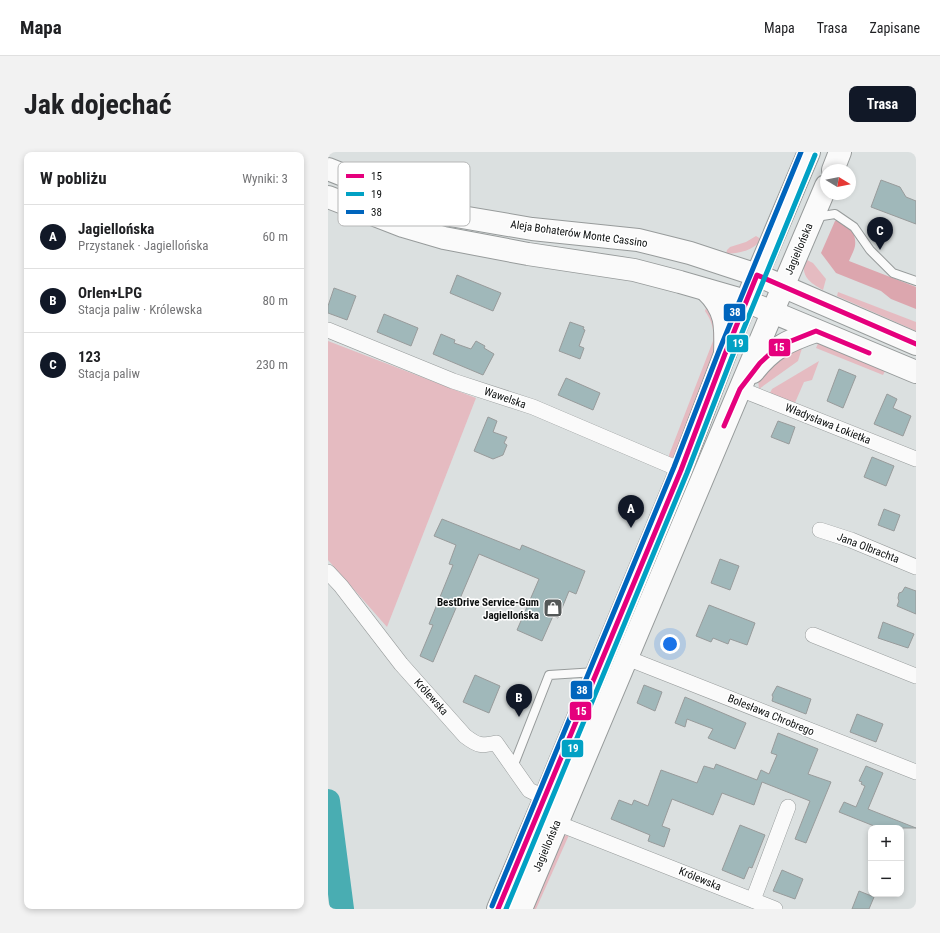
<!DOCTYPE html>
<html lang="pl">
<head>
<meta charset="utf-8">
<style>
	:root { --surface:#fff; --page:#f2f2f2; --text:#202124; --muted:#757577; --line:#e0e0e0; --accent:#111827 }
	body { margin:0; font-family:"Roboto Condensed",sans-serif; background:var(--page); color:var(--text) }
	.controls { position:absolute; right:12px; bottom:12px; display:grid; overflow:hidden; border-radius:8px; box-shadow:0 2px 6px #0003 }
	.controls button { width:36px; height:36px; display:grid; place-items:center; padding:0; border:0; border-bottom:1px solid var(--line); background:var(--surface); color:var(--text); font:20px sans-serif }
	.compass { position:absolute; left:492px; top:12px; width:36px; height:36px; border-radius:50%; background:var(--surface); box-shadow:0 2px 6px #0003; rotate:100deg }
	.you { position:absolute; left:342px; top:492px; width:14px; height:14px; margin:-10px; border:3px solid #fff; border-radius:50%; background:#1a73e8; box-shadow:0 0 0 6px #1a73e833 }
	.badge { display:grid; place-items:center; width:26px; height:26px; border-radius:50%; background:var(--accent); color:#fff; font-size:13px; font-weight:700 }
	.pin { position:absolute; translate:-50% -33px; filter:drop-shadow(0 1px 2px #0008) }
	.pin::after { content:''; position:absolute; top:21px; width:14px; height:12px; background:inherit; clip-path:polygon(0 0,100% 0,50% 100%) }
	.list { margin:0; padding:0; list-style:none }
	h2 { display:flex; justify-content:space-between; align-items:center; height:52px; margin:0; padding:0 16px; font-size:17px }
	h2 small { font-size:13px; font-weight:400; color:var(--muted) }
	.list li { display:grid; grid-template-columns:26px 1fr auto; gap:12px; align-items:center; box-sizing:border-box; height:64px; padding:0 16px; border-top:1px solid var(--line) }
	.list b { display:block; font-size:15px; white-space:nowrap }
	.list p { margin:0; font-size:13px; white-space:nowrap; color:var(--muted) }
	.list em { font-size:13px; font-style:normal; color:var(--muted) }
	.map { position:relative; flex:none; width:588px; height:757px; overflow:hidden; border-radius:8px }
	header { display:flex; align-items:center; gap:24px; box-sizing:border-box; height:56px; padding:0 20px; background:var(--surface); border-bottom:1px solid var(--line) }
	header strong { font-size:19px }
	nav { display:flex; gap:22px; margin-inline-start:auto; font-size:14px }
	.intro { display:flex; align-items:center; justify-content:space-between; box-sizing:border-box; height:96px; padding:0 24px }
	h1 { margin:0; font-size:28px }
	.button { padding:10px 18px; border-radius:8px; background:var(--accent); color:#fff; font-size:14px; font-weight:700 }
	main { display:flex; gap:24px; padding:0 24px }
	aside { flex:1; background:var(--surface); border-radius:8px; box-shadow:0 2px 6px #0003 }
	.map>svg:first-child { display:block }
	.green { fill:#e5bbc1 }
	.forest { fill:#dca6ae }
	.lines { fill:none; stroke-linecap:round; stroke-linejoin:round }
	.river { stroke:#49adb2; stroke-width:24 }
	.building { fill:#a0b8ba; stroke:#989b9b }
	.lane-casing { stroke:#979b9b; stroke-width:10 }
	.street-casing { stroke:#979b9b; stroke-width:16 }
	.secondary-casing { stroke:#979b9b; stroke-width:24 }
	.primary-casing { stroke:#979b9b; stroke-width:24 }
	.lane { stroke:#fafafa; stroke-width:8 }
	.street { stroke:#fafafa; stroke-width:15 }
	.secondary { stroke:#fafafa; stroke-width:22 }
	.primary { stroke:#fafafa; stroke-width:22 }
	.bus-1-casing { stroke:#fff; stroke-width:8 }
	.bus-2-casing { stroke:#fff; stroke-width:8 }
	.bus-3-casing { stroke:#fff; stroke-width:8 }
	.bus-1 { stroke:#e5007d; stroke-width:5 }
	.bus-2 { stroke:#01a1c4; stroke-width:5 }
	.bus-3 { stroke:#0065bd; stroke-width:5 }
	.labels { text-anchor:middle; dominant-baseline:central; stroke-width:3; stroke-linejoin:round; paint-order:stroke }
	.street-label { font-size:11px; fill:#0c0f0f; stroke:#fff }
	.poi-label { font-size:11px; font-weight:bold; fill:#0c0f0f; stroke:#fff; text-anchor:end }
	.key { fill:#fff; stroke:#b6b7b7; stroke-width:1 }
	.key-label { font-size:11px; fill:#0c0f0f }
	.line-badge { stroke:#fff; stroke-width:1.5 }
	.badge-label { font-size:11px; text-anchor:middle; font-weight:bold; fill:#fff }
</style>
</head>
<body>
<header>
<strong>Mapa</strong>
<nav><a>Mapa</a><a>Trasa</a><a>Zapisane</a></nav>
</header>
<div class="intro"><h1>Jak dojechać</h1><a class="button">Trasa</a></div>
<main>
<aside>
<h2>W pobliżu<small>Wyniki: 3</small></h2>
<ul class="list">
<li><span class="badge">A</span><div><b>Jagiellońska</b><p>Przystanek · Jagiellońska</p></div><em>60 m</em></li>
<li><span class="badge">B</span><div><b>Orlen+LPG</b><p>Stacja paliw · Królewska</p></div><em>80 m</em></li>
<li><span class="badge">C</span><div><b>123</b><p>Stacja paliw</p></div><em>230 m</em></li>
</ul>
</aside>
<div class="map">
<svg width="588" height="757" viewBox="0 0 588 757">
	<rect width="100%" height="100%" fill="#dbe0e0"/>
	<g class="green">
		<path d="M 428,84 L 433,87 C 426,99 411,101 398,102 L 399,98 L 402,95 L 418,90 Z"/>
		<path d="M 477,107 L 485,111 L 498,127 L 495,138 C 482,131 472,124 477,107 Z"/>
		<polygon points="510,140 588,170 588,179 509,144"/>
		<path d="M 379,153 L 393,186 L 347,306 L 341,305 L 341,303 L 385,189 C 386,177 384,169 377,159 Z"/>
		<polygon points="0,189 148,246 59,475 0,408"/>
		<polygon points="491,189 557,219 555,223 488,196"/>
		<polygon points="476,190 470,209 431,237 430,228 436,216"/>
		<polygon points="491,209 484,228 476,230 466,253 441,243 444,237"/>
		<polygon points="241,683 208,757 201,757 232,684"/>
	</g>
	<path class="forest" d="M 507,69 C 520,69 529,81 527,94 C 526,99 523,104 521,109 L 588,135 L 588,157 L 563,147 L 553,139 L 508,121 L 493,101 Z"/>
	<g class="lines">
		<polyline class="river" points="0,649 14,757"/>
	</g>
	<g class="building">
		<polygon points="553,28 572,35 578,45 588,49 588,72 543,55"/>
		<polygon points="129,123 173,141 165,159 122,141"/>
		<polygon points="6,136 28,144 19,168 0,161 0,154"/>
		<polygon points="56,162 90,176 83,194 49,180"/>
		<polygon points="242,170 256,175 255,177 257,178 251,194 256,196 252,207 231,199"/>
		<polygon points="113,182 127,188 126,191 143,197 148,189 157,194 156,196 166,202 155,223 105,202"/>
		<polygon points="511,217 528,224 515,256 499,249"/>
		<polygon points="238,226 272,241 265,258 230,243"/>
		<polygon points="559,242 569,247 565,256 583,264 575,284 546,272"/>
		<polygon points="160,265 169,269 165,280 179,285 176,291 179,293 175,303 165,307 146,299"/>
		<polygon points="450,269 467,275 461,292 443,285"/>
		<polygon points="544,305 566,314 558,334 536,325"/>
		<polygon points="556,357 572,363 566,379 550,373"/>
		<polygon points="114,367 192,398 194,393 257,419 248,442 241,439 230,466 225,464 214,489 189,478 211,427 151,402 105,510 92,504 105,473 101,472 125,413 121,412 128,393 106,384"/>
		<polygon points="392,407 411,414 402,438 383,431"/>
		<polygon points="577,435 588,439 588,462 569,454 571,449 570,446 571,441 574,440"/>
		<polygon points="381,453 427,471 419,493 402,487 400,492 385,486 383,490 368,484"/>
		<polygon points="555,470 586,482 580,496 550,486"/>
		<polygon points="147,523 172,534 161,561 135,550"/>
		<polygon points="316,533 334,540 327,559 309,551"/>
		<polygon points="449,534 483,547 478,562 444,549 445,545 444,543"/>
		<polygon points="357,545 418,571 407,597 380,586 385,577 359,567 357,575 347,571"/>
		<polygon points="529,562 555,572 548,590 522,580"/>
		<polygon points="450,581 490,597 480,622 503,630 478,691 467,687 482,649 434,630 426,653 394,641 385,663 344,647 334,674 342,677 336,695 320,689 322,683 283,667 291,648 304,653 306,648 320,654 333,618 369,631 376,614 386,617 388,612 429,628 433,618 441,622 449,603 443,601"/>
		<polygon points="538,614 555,621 540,657 588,676 551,676 511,660 516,650 528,655 537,634 533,632 534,630 531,629"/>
		<polygon points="412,673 437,683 424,716 421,715 416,727 394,718"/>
		<polygon points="454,718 475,727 467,747 445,739"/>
		<polygon points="531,739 546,745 541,757 524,757"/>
	</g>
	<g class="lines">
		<defs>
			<g id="lane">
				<polyline points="488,65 507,62 526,75 542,98 565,121 588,129"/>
				<polyline points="185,615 221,523 268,520"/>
			</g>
			<g id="street">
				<polyline points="0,178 125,229 205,255 353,318"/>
				<polyline points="412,237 588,307"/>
				<polyline points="492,378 523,388 588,415"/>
				<path d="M 0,420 L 13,434 L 73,512 L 137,584 C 150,594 153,594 168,591 L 201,638 L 217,646"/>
				<polyline points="485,483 588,524"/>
				<polyline points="299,506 588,620"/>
				<polyline points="229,671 447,757"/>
				<polyline points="425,748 460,655"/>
			</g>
			<g id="secondary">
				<polyline points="0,17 83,50 122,63 204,77 310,88 362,101 429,123 481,0"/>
				<polyline points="505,18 512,0"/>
				<polyline points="0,45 75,74 116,86 200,102 306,118 352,130 418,149"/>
				<polyline points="455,135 498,34"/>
				<path d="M 378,138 C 399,158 398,175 397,202"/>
			</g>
			<g id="primary">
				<polyline points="430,154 588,220"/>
				<path d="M 425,220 C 444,196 459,189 488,179"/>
				<polyline points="170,757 217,646 353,318 397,202 429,123 588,192"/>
				<polyline points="193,757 455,135"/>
			</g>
		</defs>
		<use href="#lane" class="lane-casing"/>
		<use href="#street" class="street-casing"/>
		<use href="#secondary" class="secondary-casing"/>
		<use href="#primary" class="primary-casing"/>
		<use href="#lane" class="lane"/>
		<use href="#street" class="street"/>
		<use href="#secondary" class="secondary"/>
		<use href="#primary" class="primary"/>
		<defs>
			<g id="bus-1">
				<polyline points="396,274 412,237 432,211 445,199 458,191 488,179 541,201"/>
				<polyline points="170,757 353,318 397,202 429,123 588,192"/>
			</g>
			<polyline id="bus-2" points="178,757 359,321 404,205 487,3"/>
			<polyline id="bus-3" points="164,754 346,315 391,199 473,0"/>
		</defs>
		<use href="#bus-1" class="bus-1-casing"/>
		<use href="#bus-2" class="bus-2-casing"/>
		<use href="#bus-3" class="bus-3-casing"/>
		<use href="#bus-1" class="bus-1"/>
		<use href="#bus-2" class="bus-2"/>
		<use href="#bus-3" class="bus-3"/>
	</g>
	<defs>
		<symbol id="shop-square" viewBox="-11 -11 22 22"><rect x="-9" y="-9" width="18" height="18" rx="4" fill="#545858" stroke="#fff"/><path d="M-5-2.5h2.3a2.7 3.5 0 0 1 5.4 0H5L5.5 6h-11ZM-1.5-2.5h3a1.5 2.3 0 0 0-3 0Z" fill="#fff"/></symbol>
	</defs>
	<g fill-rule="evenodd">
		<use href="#shop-square" x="214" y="445" width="22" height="22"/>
	</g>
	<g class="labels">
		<g class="street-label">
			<text transform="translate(251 82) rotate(8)">Aleja Bohaterów Monte Cassino</text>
			<text transform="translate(471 97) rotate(-67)">Jagiellońska</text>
			<text transform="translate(177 246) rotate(19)">Wawelska</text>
			<text transform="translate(500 272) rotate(22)">Władysława Łokietka</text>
			<text transform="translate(540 396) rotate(21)">Jana Olbrachta</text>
			<text transform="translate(103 545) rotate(48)">Królewska</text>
			<text transform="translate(443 563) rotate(22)">Bolesława Chrobrego</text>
			<text transform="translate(219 694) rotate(-67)">Jagiellońska</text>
			<text transform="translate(372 727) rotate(22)">Królewska</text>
		</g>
		<g class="poi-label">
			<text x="211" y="450">BestDrive Service-Gum<tspan x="211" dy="13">Jagiellońska</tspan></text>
		</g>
	</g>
	<rect x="10" y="10" width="132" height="64" rx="6" class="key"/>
	<rect x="18" y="22" width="18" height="4" fill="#e5007d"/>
	<rect x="18" y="40" width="18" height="4" fill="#01a1c4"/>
	<rect x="18" y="58" width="18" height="4" fill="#0065bd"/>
	<g class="key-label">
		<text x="43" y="28">15</text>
		<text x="43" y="46">19</text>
		<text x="43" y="64">38</text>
	</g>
	<g class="line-badge">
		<rect x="395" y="151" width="23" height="19" rx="4" fill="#0065bd"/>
		<rect x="398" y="182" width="23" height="19" rx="4" fill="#01a1c4"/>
		<rect x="440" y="186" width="23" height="19" rx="4" fill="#e5007d"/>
		<rect x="242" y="528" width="23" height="20" rx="4" fill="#0065bd"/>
		<rect x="241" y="549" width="23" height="20" rx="4" fill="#e5007d"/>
		<rect x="233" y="587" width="23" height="19" rx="4" fill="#01a1c4"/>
	</g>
	<g class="badge-label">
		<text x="407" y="164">38</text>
		<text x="410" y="195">19</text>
		<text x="451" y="199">15</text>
		<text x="254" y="542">38</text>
		<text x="253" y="563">15</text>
		<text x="245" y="600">19</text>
	</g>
</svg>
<div class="controls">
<button>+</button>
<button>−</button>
</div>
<svg class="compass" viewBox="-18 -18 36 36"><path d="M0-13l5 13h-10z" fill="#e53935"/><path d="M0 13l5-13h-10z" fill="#757577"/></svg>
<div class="you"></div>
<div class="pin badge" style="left:303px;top:376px">A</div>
<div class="pin badge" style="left:191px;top:565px">B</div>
<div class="pin badge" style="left:552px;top:98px">C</div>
</div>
</main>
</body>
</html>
